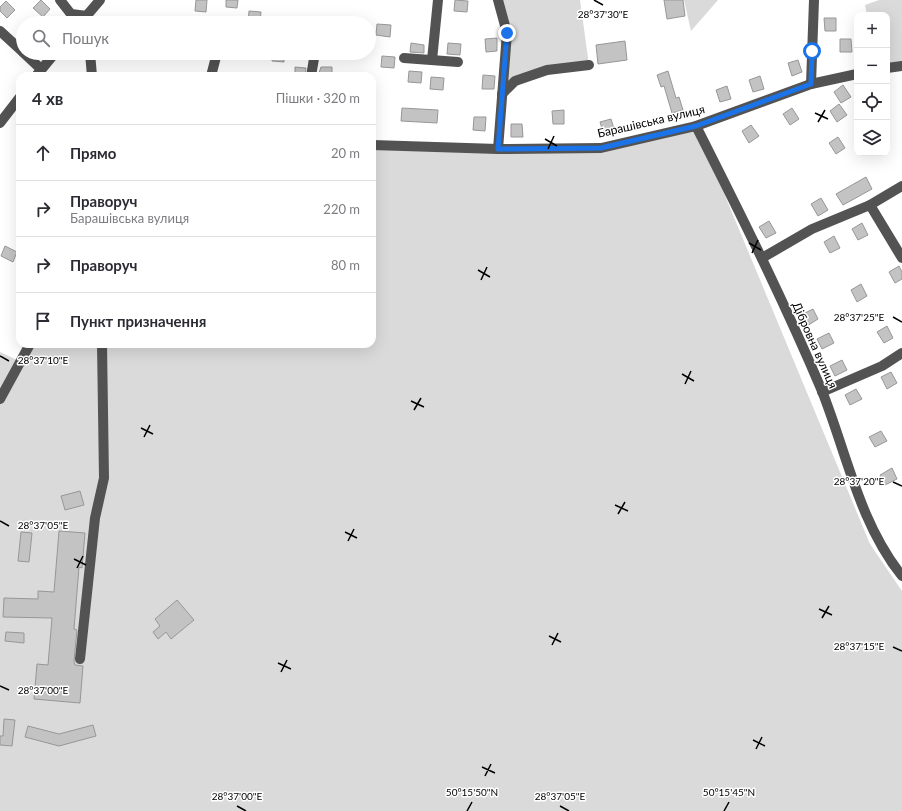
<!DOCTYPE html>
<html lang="uk">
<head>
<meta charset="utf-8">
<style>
	:root { --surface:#fff; --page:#f2f2f3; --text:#2b2b33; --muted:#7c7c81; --line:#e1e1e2 }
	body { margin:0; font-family:Lato,sans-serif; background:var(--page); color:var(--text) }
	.controls { position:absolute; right:12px; top:12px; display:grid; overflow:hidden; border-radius:8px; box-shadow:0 4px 16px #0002 }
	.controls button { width:36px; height:36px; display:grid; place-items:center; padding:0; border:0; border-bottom:1px solid var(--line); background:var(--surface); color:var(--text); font:20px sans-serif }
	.stop { position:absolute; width:12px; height:12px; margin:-9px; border:3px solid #1a73e8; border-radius:50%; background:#fff }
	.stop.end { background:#1a73e8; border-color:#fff; box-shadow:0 1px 4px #0008 }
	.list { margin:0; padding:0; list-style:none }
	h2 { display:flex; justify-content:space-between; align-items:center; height:52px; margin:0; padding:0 16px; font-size:17px }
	h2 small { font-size:13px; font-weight:400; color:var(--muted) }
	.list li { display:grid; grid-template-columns:26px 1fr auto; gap:12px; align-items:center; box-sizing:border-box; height:56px; padding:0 16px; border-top:1px solid var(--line) }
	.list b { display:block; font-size:15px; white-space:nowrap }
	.list p { margin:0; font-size:13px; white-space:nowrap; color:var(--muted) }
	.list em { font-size:13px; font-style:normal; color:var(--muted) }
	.icon { flex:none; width:22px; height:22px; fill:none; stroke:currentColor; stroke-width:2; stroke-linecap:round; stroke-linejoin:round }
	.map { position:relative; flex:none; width:902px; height:811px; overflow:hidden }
	.search { position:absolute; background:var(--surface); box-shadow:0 4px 16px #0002; left:16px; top:16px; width:360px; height:44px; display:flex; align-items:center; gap:10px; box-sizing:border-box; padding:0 14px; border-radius:22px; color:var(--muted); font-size:15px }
	.panel { position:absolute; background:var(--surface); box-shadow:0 4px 16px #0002; left:16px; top:72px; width:360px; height:276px; border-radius:12px }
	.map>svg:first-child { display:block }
	.green { fill:#dadada }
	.building { fill:#c3c3c3; stroke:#979797 }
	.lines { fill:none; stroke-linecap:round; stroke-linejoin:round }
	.minor { stroke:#535353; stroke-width:10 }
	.route { stroke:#1a73e8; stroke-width:5 }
	.ticks { fill:none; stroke:#000; stroke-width:1.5 }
	.labels { text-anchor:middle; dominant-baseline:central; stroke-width:3; stroke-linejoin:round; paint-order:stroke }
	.street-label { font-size:12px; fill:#000; stroke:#fff }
	.ticks-label { font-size:10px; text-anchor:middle; fill:#000; stroke:#fff; stroke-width:3; stroke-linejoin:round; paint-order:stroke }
</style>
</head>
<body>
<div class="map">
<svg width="902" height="811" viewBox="0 0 902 811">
	<rect width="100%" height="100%" fill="#fff"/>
	<g class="green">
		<polygon points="498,0 580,0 589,65 515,81 502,94 507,33"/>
		<polygon points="684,0 718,0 691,31"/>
		<polygon points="879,0 902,0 902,66 887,68 887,15 867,15 865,5"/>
		<polygon points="696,126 870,544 902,591 902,811 0,811 0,404 30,344 372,344 372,148 601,148"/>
		<polygon points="0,352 17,360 0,394"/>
	</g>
	<g class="building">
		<polygon points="41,0 50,9 43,17 33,8"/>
		<polygon points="196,0 207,0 206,12 195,11"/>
		<polygon points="226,0 238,0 237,8 226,7"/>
		<polygon points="455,0 468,1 467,12 454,11"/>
		<polygon points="664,0 683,0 685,16 667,19"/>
		<polygon points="6,1 15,10 7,18 0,11 0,7"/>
		<polygon points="249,11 261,12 260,23 248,23"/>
		<polygon points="824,18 836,18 836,31 825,31"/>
		<polygon points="377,24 391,25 390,37 376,35"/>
		<polygon points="497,38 497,51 486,52 485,39"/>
		<polygon points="840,39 851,39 852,52 840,52"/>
		<polygon points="625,41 627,60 598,64 596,45"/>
		<polygon points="411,43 424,45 424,53 410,52"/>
		<polygon points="448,43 461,44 460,55 447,54"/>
		<polygon points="273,53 284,53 284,62 272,61"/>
		<polygon points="382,56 395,57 394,68 381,67"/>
		<polygon points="798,60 802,72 792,76 788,63"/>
		<polygon points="295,67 306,68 305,76 295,76"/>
		<polygon points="321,67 332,67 332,76 318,76"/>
		<polygon points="409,71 422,72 421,83 408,82"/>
		<polygon points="668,71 676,98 679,97 683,110 672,113 664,86 661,87 657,75"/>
		<polygon points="483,75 495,76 494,89 482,89"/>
		<polygon points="760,76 764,89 753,92 749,80"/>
		<polygon points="431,77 444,78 443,90 430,89"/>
		<polygon points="843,85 851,97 841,103 834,92"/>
		<polygon points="727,86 731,99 720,102 716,90"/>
		<polygon points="839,104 847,115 837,122 830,111"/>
		<polygon points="402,108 438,110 437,123 401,121"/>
		<polygon points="792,108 799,119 790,125 783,114"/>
		<polygon points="564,110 564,124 553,124 552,111"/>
		<polygon points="474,117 486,117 485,131 473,130"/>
		<polygon points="611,119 615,132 604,135 600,122"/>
		<polygon points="511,124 522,124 523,137 511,137"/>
		<polygon points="751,125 759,136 749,143 742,131"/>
		<polygon points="838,137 845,148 836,154 829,143"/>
		<polygon points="866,177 872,189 843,205 836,194"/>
		<polygon points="821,198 828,210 818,216 811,204"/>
		<polygon points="769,221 776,233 766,238 759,227"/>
		<polygon points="862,223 868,235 858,240 852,229"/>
		<polygon points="834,236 840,248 830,253 824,242"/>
		<polygon points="5,246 17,252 13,262 1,256"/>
		<polygon points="899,266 902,272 902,279 895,283 889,272"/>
		<polygon points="861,284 867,296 857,302 851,290"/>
		<polygon points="813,309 818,319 807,326 801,315"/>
		<polygon points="887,326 893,338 884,343 877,332"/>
		<polygon points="829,333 834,343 822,349 817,339"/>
		<polygon points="842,360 847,370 835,376 830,366"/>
		<polygon points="891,372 897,383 887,389 881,377"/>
		<polygon points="856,389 862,399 850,405 845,395"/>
		<polygon points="881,431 887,441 875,447 869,437"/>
		<polygon points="892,468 897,479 885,485 880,475"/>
		<polygon points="80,491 84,505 65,510 61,496"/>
		<polygon points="59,531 85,533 82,568 79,567 74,629 77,630 74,661 75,665 83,666 80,703 34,699 37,664 48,665 52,618 3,617 4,598 38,599 38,591 54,592"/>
		<polygon points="21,532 32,533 29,562 18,561"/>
		<polygon points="177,600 194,620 171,639 166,632 158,639 153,632 160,626 155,619"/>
		<polygon points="6,632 24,633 24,643 5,641"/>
		<polygon points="4,719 15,720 12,746 0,745 0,736 3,736"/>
		<polygon points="93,725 96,736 59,746 25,737 28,726 59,734"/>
	</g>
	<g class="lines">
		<g class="minor">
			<polyline points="60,0 71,14 87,16 87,23"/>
			<polyline points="498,0 507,33 498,149"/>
			<polyline points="83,20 100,0"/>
			<polyline points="0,31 23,52"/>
			<polyline points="24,53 41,69"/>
			<polyline points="90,53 92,76"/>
			<polyline points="404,58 458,62"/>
			<polyline points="432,60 438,0"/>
			<polyline points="887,68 902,66"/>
			<polyline points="36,76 55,53"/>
			<polyline points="211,76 217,53"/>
			<polyline points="311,76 315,53"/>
			<polyline points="811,84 814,0"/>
			<polyline points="502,94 515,81 547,70 589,65"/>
			<polyline points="0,123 20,97"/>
			<path d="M 696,126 C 740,213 784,301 822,391 C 847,454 859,522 902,576"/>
			<polyline points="372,145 498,149 601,148 696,126 811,84 857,74"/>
			<polyline points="870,205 902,258"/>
			<polyline points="762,258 812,229 870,205 902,186"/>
			<polyline points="822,392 882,366 902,353"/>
			<polyline points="0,399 30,344"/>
			<polyline points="80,659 95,518 104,478 102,344"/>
		</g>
	</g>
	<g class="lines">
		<polyline class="route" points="507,33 498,149 601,148 696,126 811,84 812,51"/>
	</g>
	<path class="ticks" d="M 594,0 L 603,5M 815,113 L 828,119M 818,122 L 825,110M 545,139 L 557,146M 548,149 L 554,136M 749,243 L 761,250M 752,253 L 758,240M 478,270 L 490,277M 481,280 L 487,267M 893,317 L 902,322M 0,356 L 9,361M 682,374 L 694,381M 685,384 L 691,371M 411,401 L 424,407M 414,410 L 421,398M 141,428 L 153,434M 144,437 L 150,425M 893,482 L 902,486M 615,505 L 628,511M 618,514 L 625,502M 0,521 L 9,526M 345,532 L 357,538M 348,541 L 354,529M 74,559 L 86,565M 77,568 L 83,556M 819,609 L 832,615M 822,618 L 829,606M 549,636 L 561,642M 552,645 L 558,633M 893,647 L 902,651M 278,663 L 291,669M 281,672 L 287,660M 0,686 L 9,690M 753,740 L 765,746M 756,749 L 762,737M 482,767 L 495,773M 485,776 L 491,764M 237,806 L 246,811M 560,806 L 569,811M 467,811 L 472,802M 724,811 L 729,802"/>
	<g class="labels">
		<g class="street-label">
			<text transform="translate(651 121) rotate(-13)">Барашівська вулиця</text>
			<text transform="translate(815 345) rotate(66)">Дібровна вулиця</text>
		</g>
	</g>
	<g class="ticks-label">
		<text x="603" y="18">28°37'30"E</text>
		<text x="859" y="321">28°37'25"E</text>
		<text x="43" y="364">28°37'10"E</text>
		<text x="859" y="485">28°37'20"E</text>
		<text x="43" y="529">28°37'05"E</text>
		<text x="859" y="650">28°37'15"E</text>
		<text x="43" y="694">28°37'00"E</text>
		<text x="472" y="796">50°15'50"N</text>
		<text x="729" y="796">50°15'45"N</text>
		<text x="237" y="800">28°37'00"E</text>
		<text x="560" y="800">28°37'05"E</text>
	</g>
</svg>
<div class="controls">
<button>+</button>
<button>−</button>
<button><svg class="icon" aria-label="locate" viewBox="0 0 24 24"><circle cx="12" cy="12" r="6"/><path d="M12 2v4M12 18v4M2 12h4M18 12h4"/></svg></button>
<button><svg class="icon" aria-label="layers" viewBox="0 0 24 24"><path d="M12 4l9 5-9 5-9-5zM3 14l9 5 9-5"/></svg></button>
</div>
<div class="stop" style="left:812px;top:51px"></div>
<div class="stop end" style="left:507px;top:33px"></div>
<div class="search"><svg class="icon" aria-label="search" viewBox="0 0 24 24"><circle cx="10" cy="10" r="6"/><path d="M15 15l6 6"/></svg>Пошук</div>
<section class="panel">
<h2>4 хв<small>Пішки · 320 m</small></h2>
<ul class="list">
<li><svg class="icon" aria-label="ahead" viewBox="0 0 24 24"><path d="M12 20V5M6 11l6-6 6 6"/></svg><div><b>Прямо</b></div><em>20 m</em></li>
<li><svg class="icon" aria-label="right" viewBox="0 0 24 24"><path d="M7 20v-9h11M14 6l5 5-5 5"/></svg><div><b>Праворуч</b><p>Барашівська вулиця</p></div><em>220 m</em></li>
<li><svg class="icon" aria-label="right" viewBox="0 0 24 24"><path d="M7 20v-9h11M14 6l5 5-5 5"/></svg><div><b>Праворуч</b></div><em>80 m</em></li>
<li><svg class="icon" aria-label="arrive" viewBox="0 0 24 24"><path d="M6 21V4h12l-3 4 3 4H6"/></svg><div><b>Пункт призначення</b></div></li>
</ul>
</section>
</div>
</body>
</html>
